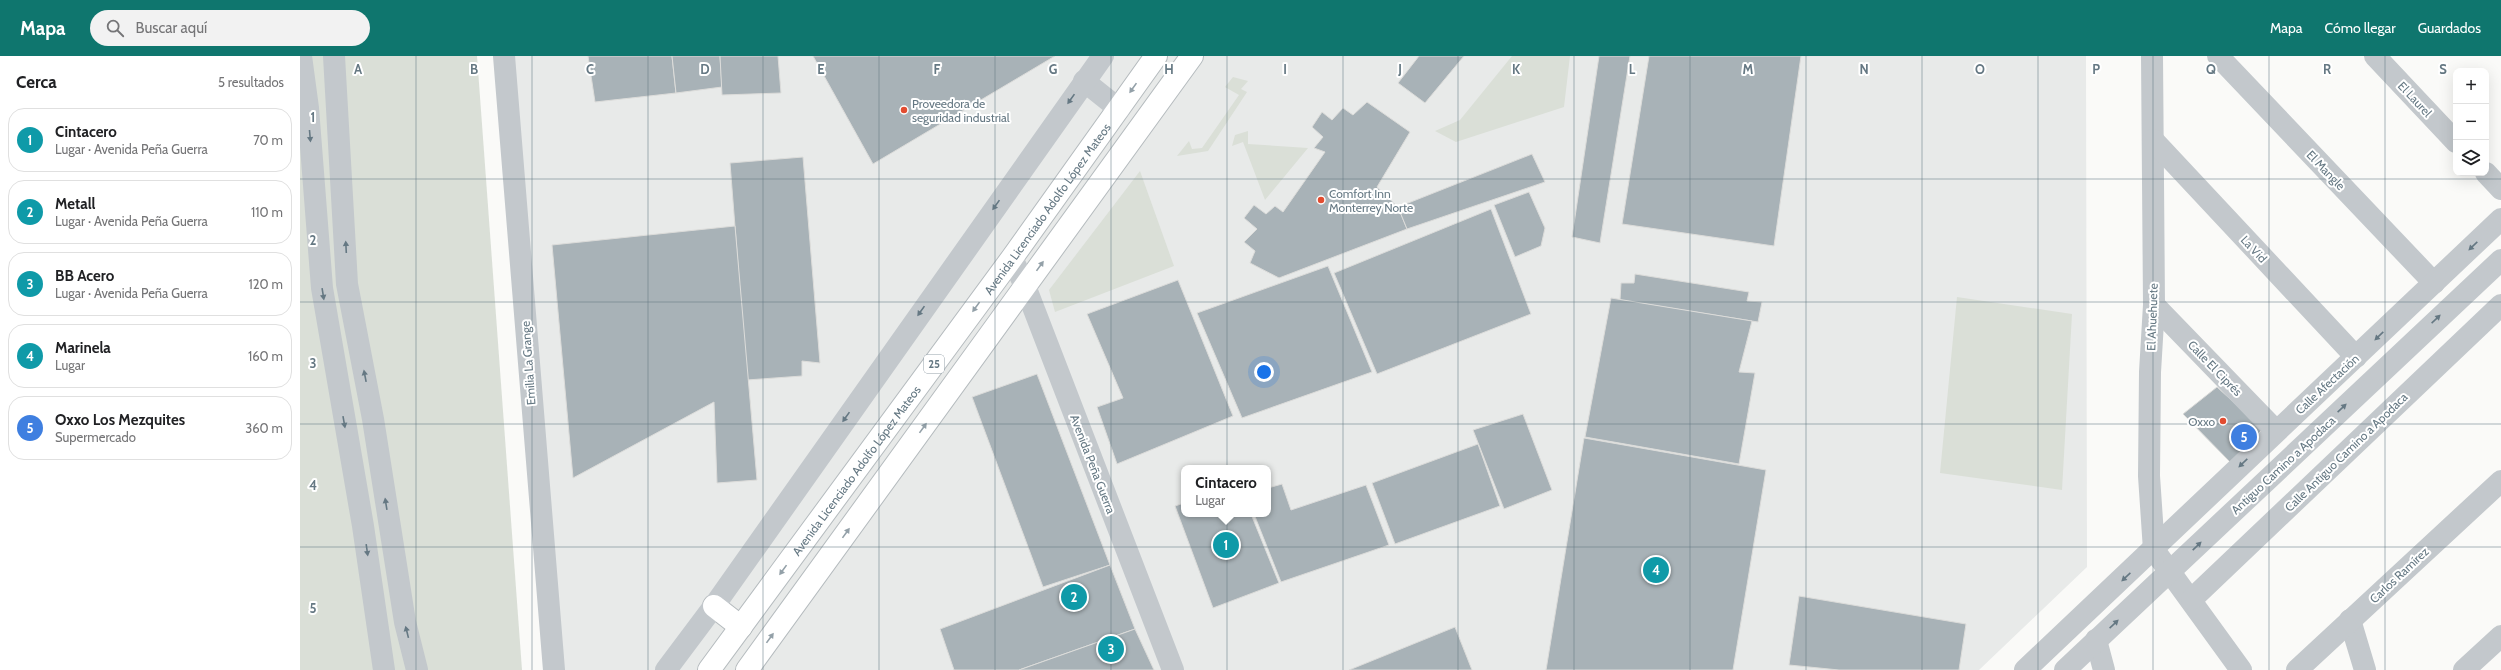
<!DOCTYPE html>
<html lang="es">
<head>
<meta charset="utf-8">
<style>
	:root { --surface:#fff; --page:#f2f2f2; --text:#202124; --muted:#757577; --line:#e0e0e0; --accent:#0f766e }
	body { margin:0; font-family:Cabin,sans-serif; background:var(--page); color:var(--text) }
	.controls { position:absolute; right:12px; top:12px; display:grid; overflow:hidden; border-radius:8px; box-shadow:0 4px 16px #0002 }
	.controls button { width:36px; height:36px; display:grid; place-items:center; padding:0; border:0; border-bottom:1px solid var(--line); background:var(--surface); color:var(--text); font:20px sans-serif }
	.you { position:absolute; left:964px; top:316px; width:14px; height:14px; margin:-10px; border:3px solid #fff; border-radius:50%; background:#1a73e8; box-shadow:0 0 0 6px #1a73e833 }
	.badge { display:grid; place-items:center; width:26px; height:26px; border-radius:50%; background:var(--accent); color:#fff; font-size:13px; font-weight:700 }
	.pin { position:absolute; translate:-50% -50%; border:2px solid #fff; box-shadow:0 1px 4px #0006 }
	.popup { position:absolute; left:881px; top:409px; width:90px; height:52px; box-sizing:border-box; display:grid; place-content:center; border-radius:8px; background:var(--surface); filter:drop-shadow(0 1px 3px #0005); font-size:13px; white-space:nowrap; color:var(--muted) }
	.popup b { font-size:15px; color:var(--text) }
	.popup::after { content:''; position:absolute; left:50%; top:100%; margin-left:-8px; border:8px solid transparent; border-top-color:var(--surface) }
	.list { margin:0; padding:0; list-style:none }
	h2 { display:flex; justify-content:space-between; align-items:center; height:52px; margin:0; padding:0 16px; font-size:17px }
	h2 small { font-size:13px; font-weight:400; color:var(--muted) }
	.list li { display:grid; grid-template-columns:26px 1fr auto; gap:12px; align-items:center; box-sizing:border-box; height:64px; margin:0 8px 8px; padding:0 8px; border:1px solid var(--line); border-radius:16px }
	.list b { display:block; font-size:15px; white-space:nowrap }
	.list p { margin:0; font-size:13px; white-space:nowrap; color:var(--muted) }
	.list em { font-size:13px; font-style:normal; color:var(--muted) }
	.icon { flex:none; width:22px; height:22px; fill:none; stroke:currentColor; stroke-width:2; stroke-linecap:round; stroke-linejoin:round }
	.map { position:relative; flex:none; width:2201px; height:614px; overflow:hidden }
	header { display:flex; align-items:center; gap:24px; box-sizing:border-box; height:56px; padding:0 20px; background:var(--accent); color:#fff }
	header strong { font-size:19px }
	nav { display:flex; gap:22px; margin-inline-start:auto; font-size:14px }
	.search { width:280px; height:36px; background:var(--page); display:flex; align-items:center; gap:10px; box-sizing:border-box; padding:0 14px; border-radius:22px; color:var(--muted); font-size:15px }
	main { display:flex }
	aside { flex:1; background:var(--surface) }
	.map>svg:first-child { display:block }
	.built { fill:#e8eae9; fill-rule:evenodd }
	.green { fill:#dadfd7 }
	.building { fill:#a8b2b7; stroke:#dcdcda }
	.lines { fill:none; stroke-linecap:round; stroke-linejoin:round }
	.major-casing { stroke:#b5bbbe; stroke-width:24 }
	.minor { stroke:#c3c8cc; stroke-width:22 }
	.major { stroke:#fff; stroke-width:22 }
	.oneway { fill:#93a0a8 }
	.oneway2 { fill:#657883 }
	.grid { fill:none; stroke:#657883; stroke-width:1; stroke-opacity:0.55 }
	.poi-dot { fill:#e24c30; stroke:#fff; stroke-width:1.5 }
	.labels { text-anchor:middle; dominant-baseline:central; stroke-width:4; stroke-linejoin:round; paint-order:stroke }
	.shield { fill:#fff; stroke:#93a0a8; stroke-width:1 }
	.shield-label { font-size:11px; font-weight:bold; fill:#657883 }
	.street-label { font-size:12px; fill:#657883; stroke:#fff }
	.poi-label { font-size:12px; fill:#657883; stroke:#fff; text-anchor:start }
	.grid-label { font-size:13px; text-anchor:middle; font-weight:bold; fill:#657883; stroke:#fff; stroke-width:4; stroke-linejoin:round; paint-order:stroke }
</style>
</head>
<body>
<header>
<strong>Mapa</strong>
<div class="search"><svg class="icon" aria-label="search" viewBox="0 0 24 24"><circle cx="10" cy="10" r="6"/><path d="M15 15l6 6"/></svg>Buscar aquí</div>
<nav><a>Mapa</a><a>Cómo llegar</a><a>Guardados</a></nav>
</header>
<main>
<aside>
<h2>Cerca<small>5 resultados</small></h2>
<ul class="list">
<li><span class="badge" style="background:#0f9aa8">1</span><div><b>Cintacero</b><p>Lugar · Avenida Peña Guerra</p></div><em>70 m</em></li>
<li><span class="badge" style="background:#0f9aa8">2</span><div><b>Metall</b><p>Lugar · Avenida Peña Guerra</p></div><em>110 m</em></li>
<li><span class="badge" style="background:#0f9aa8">3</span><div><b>BB Acero</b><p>Lugar · Avenida Peña Guerra</p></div><em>120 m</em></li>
<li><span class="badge" style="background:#0f9aa8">4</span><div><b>Marinela</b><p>Lugar</p></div><em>160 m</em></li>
<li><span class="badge" style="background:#3f7fe0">5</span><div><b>Oxxo Los Mezquites</b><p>Supermercado</p></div><em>360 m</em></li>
</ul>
</aside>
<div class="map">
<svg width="2201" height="614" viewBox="0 0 2201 614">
	<rect width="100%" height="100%" fill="#fafaf8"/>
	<path class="built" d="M 197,0 L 1786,0 L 1787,511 L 1679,614 L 244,614 ZM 884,412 L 968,412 L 968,458 L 884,458 Z"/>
	<g class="green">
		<polygon points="0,0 177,0 222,614 0,614"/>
		<polygon points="1212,0 1270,0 1264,51 1156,86 1135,75 1160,64"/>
		<polygon points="933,21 948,25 941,33 947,36 908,95 877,100 889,85 892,93 902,92 939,39 925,31"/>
		<polygon points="948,75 948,88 1008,92 965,144 943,86 932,90 935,79"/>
		<polygon points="840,115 874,210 755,256 749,234"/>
		<polygon points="1657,241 1772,258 1762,434 1640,417"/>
	</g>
	<g class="building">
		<polygon points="288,0 372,0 376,37 295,46"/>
		<polygon points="372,0 420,0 422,31 376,37"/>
		<polygon points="420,0 478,0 481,37 422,39"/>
		<polygon points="513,0 755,0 573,108"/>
		<polygon points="1119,0 1164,0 1125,47 1098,27"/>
		<polygon points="1299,0 1330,0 1300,187 1272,181"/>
		<polygon points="1349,0 1501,0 1474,190 1322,168"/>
		<polygon points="1067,46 1110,76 1077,131 1098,151 1107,173 979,222 950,207 955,195 944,186 957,173 944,162 954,149 966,158 975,150 983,156 1025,96 1014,92 1023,81 1012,71 1022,56 1032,64 1043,52 1053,59"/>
		<polygon points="1232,98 1245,126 1107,173 1098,151"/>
		<polygon points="503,101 520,307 502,305 502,320 447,324 430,107"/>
		<polygon points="1229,136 1245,172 1241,190 1215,201 1194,149"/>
		<polygon points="1191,153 1231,258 1077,318 1034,217"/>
		<polygon points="435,170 457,424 417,427 414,346 273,422 252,189"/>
		<polygon points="1028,210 1072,316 942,362 897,257"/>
		<polygon points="1335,218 1449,236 1447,245 1462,246 1458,266 1320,244 1321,227 1334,227"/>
		<polygon points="878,224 933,360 817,408 797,351 823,342 787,258"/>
		<polygon points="1311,242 1452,265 1439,316 1455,317 1439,408 1285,381"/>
		<polygon points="737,318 810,509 743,531 672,341"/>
		<polygon points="1917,331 1963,373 1931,407 1883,358"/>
		<polygon points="1223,358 1252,434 1204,453 1173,374"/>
		<polygon points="1284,382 1466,414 1433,614 1246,614"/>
		<polygon points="1178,388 1200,450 1095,488 1072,427"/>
		<polygon points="982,428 991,454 1066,429 1089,489 981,526 954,458 968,458 968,432"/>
		<polygon points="884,447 884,458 951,458 979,527 913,552 875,450"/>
		<polygon points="810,509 835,573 719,614 654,614 640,573"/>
		<polygon points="1499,540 1666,568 1659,614 1539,614 1489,609"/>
		<polygon points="1155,571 1172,614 1049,614"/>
		<polygon points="835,573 854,614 719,614"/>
	</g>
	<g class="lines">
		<defs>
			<g id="major">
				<polyline points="414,550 441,571"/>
				<path id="s1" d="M 409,614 L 712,202 L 856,0"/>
				<polyline points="447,614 892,0"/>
			</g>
		</defs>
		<use href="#major" class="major-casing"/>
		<g class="minor">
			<polyline points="1,0 8,52 22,232 63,470 84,614"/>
			<polyline points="34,0 47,228 73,363 105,566 117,614"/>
			<polyline points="204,0 254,614"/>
			<polyline points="1852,0 1854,249 1850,316 1849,420 1854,494 1941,614"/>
			<polyline points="1918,0 2134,227"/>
			<polyline points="2075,0 2156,86"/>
			<polyline points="784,25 819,53"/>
			<polyline points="1853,84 2056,301"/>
			<polyline points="2186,117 2201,133"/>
			<polyline points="712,202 725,230 873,614"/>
			<polyline points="1854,249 1976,375"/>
			<polyline points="1892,543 2201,249"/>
			<polyline points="2050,564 2065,614"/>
			<polyline points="1796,584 1804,614"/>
			<polyline points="366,614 414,550 803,0"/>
			<polyline points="1725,614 2201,163"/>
			<polyline points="1765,614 2201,204"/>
			<polyline points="1997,614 2201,425"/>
			<polyline points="2164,614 2201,580"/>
		</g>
		<use href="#major" class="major"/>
	</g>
	<defs><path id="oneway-solid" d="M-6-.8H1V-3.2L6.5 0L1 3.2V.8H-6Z"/></defs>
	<g class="oneway">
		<use href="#oneway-solid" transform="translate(833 32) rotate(125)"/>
		<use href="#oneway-solid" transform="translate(740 210) rotate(-54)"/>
		<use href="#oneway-solid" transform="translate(676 251) rotate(126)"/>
		<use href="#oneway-solid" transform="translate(623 372) rotate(-54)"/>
		<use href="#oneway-solid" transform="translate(546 477) rotate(-54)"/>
		<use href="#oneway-solid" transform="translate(483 514) rotate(126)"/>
		<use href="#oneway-solid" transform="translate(470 582) rotate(-54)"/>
	</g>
	<g class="oneway2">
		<use href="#oneway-solid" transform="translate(771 43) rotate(125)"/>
		<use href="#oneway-solid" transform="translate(10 80) rotate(85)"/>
		<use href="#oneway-solid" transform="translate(696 149) rotate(125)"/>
		<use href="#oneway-solid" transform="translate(2173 190) rotate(136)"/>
		<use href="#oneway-solid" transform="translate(46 191) rotate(-93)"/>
		<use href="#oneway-solid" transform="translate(23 238) rotate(81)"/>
		<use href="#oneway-solid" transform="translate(621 255) rotate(125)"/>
		<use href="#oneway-solid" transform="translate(2136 263) rotate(-43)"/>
		<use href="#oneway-solid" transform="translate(2079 280) rotate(136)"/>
		<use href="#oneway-solid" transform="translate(65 320) rotate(-101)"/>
		<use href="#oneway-solid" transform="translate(2042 352) rotate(-43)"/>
		<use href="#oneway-solid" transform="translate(546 361) rotate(125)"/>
		<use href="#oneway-solid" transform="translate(44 366) rotate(80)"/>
		<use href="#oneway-solid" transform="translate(1943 407) rotate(136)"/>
		<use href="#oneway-solid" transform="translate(86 448) rotate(-99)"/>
		<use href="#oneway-solid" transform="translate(1897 490) rotate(-44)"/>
		<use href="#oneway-solid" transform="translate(67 494) rotate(82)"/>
		<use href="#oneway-solid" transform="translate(1826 521) rotate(137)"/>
		<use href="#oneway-solid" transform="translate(1814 568) rotate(-43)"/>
		<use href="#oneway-solid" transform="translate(107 576) rotate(-104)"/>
	</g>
	<path class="grid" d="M 116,0 L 116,614M 232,0 L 232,614M 348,0 L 348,614M 463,0 L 463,614M 579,0 L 579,614M 695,0 L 695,614M 811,0 L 811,614M 927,0 L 927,614M 1043,0 L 1043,614M 1158,0 L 1158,614M 1274,0 L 1274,614M 1390,0 L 1390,614M 1506,0 L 1506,614M 1622,0 L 1622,614M 1738,0 L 1738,614M 1853,0 L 1853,614M 1969,0 L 1969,614M 2085,0 L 2085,614M 0,123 L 2201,123M 0,246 L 2201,246M 0,368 L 2201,368M 0,491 L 2201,491"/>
	<g class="poi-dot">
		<circle cx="604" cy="54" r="4"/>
		<circle cx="1021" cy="144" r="4"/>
		<circle cx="1923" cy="365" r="4"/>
	</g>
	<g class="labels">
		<rect class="shield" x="624" y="299" width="20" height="18" rx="3"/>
		<g class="shield-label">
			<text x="634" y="308">25</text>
		</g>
		<g class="street-label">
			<text transform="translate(2115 43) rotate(47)">El Laurel</text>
			<text transform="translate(2026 114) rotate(46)">El Mangle</text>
			<text stroke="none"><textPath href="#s1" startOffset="572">Avenida Licenciado Adolfo López Mateos</textPath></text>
			<text transform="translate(1954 193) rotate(47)">La Vid</text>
			<text transform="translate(1852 261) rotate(-88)">El Ahuehuete</text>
			<text transform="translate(228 307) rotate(-94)">Emilia La Grange</text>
			<text transform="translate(1915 312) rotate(46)">Calle El Ciprés</text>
			<text transform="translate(2027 328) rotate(-43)">Calle Afectación</text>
			<text transform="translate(2046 396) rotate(-44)">Calle Antiguo Camino a Apodaca</text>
			<text transform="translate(793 408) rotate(69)">Avenida Peña Guerra</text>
			<text transform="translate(1983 409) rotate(-43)">Antiguo Camino a Apodaca</text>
			<text stroke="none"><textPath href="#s1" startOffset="248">Avenida Licenciado Adolfo López Mateos</textPath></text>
			<text transform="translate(2099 519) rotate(-43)">Carlos Ramírez</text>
		</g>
		<g class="poi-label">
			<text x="612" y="47">Proveedora de<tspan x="612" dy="14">seguridad industrial</tspan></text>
			<text x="1029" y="137">Comfort Inn<tspan x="1029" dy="14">Monterrey Norte</tspan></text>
			<text x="1915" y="365" text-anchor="end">Oxxo</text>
		</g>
	</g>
	<g class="grid-label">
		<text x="58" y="18">A</text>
		<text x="174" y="18">B</text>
		<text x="290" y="18">C</text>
		<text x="405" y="18">D</text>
		<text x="521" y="18">E</text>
		<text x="637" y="18">F</text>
		<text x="753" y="18">G</text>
		<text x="869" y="18">H</text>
		<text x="985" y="18">I</text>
		<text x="1100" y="18">J</text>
		<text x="1216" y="18">K</text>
		<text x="1332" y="18">L</text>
		<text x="1448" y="18">M</text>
		<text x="1564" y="18">N</text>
		<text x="1680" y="18">O</text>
		<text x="1796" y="18">P</text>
		<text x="1911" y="18">Q</text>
		<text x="2027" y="18">R</text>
		<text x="2143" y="18">S</text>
		<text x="13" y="66">1</text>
		<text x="13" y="189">2</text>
		<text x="13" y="312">3</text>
		<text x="13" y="434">4</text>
		<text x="13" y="557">5</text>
	</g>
</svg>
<div class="controls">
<button>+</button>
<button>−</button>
<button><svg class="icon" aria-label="layers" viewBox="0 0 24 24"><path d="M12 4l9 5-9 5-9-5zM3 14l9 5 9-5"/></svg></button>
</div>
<div class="you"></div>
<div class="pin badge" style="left:926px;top:489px;background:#0f9aa8">1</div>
<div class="popup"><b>Cintacero</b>Lugar</div>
<div class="pin badge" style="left:774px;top:541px;background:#0f9aa8">2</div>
<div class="pin badge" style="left:811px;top:593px;background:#0f9aa8">3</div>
<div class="pin badge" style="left:1356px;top:514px;background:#0f9aa8">4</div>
<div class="pin badge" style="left:1944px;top:381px;background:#3f7fe0">5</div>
</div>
</main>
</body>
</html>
